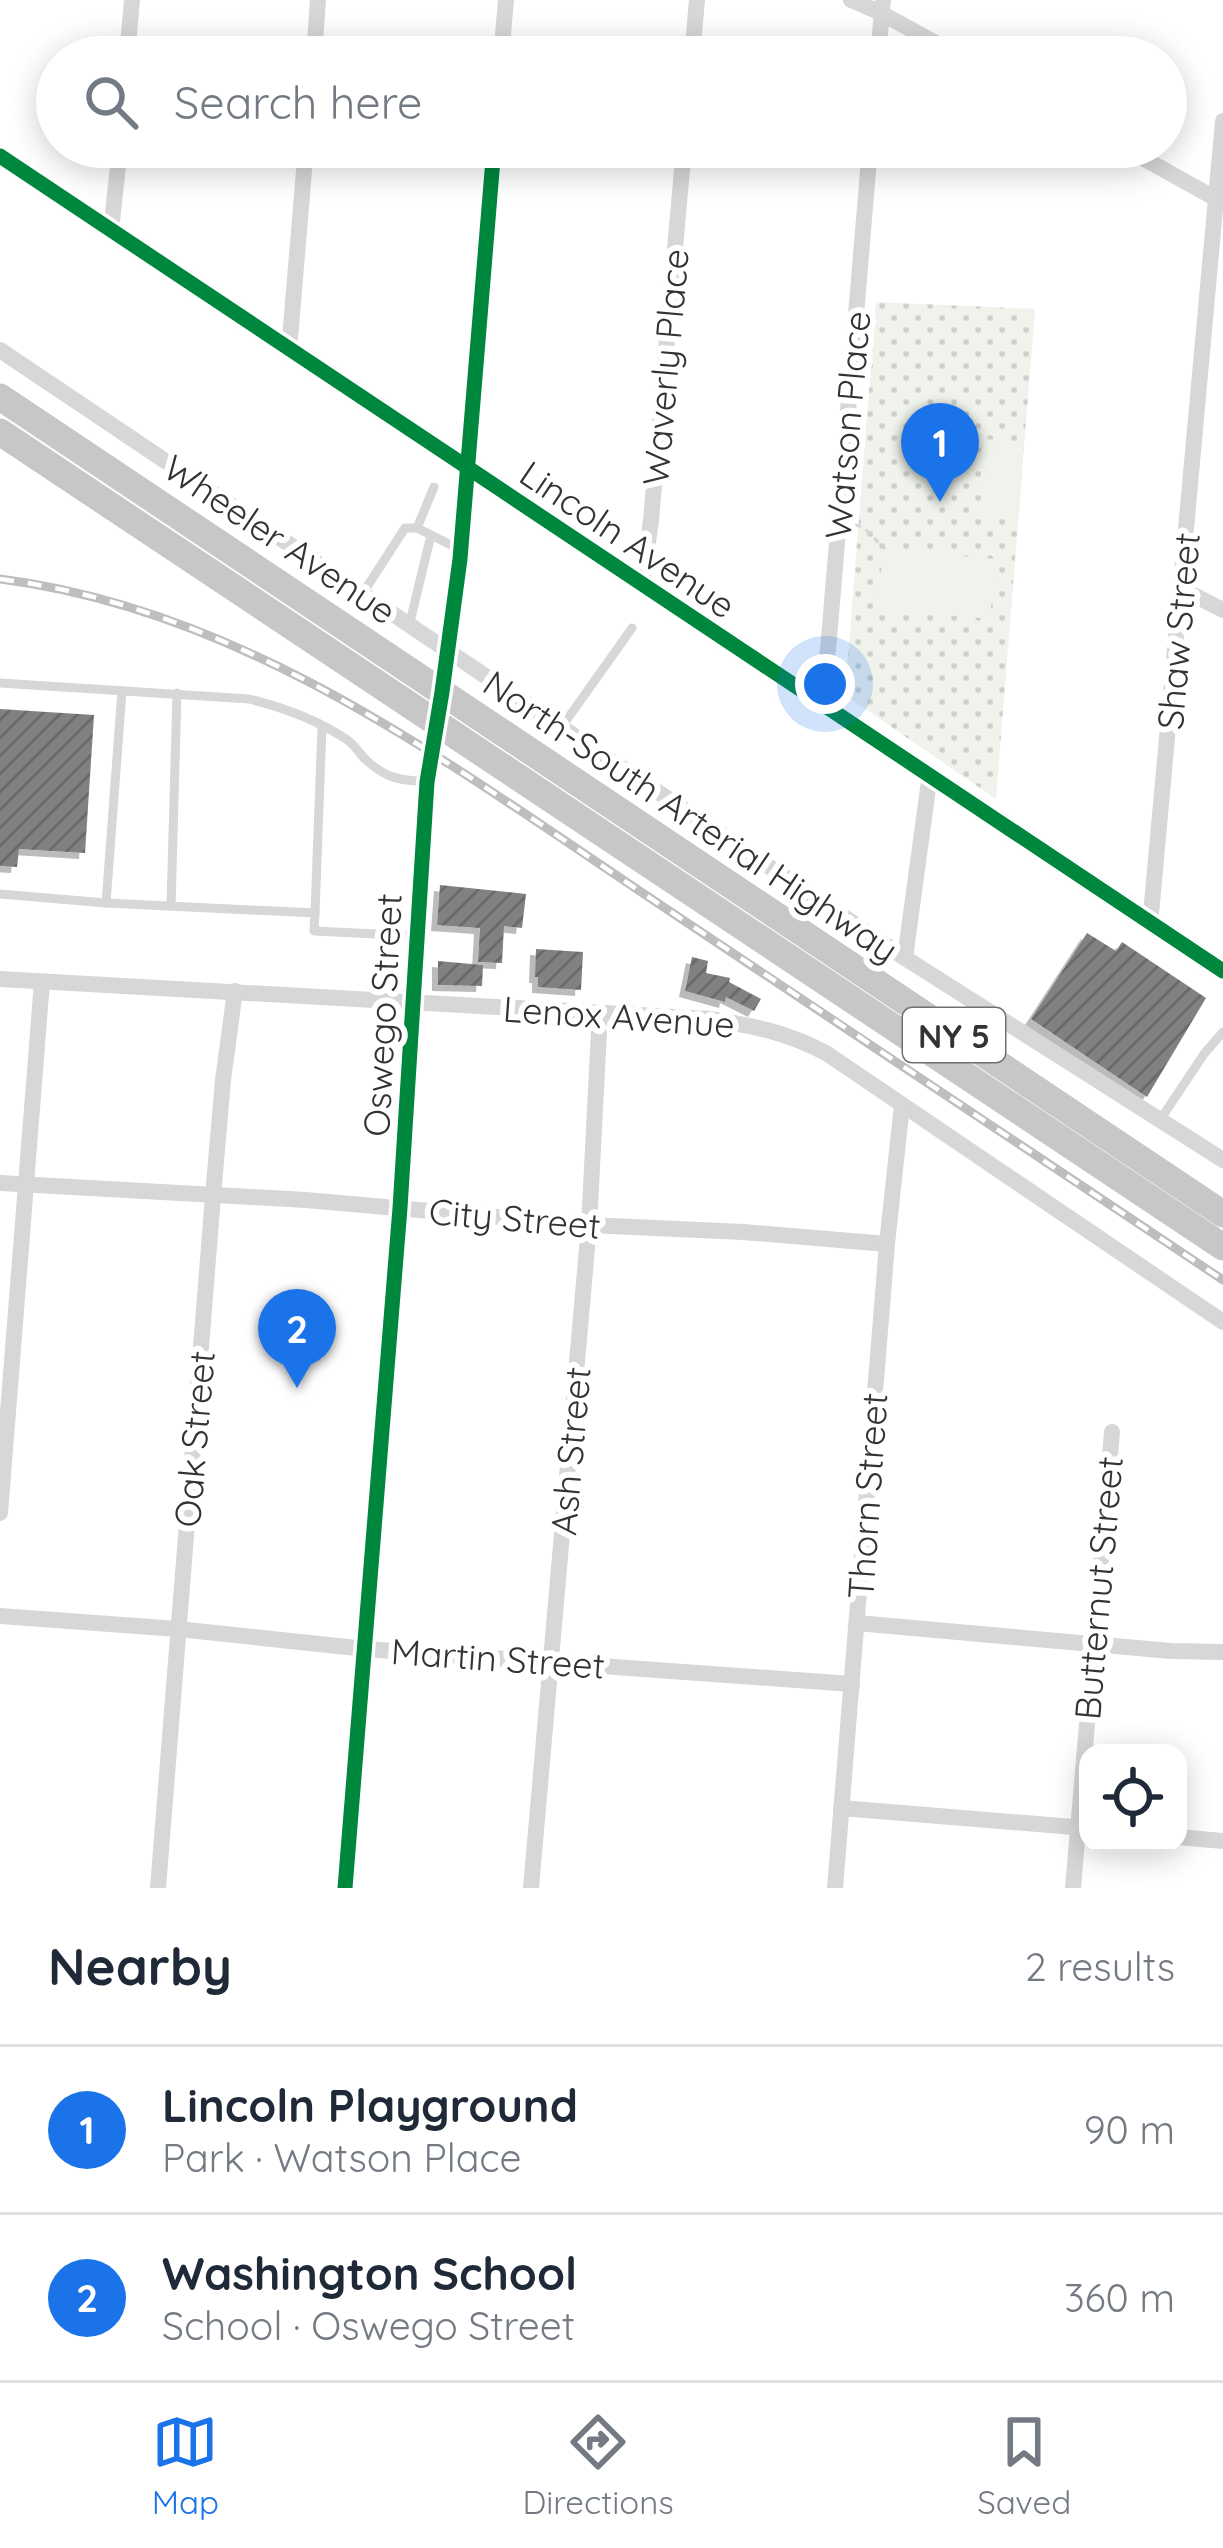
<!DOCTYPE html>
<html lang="en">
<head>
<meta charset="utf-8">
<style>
	:root { --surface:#fff; --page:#f2f2f3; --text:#1f2937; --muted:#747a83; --line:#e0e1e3; --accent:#1a73e8 }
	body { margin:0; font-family:Quicksand,sans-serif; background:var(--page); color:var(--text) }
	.controls { position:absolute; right:36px; bottom:36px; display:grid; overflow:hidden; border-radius:24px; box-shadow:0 6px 30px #0003 }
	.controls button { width:108px; height:108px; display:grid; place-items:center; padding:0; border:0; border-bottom:3px solid var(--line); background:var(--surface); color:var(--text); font:60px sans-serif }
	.you { position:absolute; left:825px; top:684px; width:42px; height:42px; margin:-30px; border:9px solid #fff; border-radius:50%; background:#1a73e8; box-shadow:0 0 0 18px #1a73e833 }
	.badge { display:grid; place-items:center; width:78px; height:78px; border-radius:50%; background:var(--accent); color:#fff; font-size:39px; font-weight:700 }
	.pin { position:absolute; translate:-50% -99px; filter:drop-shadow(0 3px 6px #0008) }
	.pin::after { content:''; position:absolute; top:63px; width:42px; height:36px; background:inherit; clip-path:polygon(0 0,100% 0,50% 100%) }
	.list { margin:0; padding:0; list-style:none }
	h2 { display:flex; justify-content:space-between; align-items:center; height:156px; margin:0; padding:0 48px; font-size:51px }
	h2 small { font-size:39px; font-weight:400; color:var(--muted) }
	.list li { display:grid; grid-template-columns:78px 1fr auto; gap:36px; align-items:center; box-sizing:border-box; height:168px; padding:0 48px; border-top:3px solid var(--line) }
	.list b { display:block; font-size:45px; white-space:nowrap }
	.list p { margin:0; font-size:39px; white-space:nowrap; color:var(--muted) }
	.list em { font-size:39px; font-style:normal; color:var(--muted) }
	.icon { flex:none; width:66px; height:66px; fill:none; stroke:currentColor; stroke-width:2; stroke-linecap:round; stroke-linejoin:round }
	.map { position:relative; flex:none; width:1223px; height:1888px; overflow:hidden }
	.search { position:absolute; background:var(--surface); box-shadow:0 6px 30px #0003; left:36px; right:36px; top:36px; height:132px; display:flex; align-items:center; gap:30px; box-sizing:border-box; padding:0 42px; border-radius:66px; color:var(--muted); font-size:45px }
	.sheet { height:492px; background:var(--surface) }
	nav { display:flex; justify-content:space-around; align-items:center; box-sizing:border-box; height:168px; border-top:3px solid var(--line); background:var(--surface); font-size:33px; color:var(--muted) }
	nav a { display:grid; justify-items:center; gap:6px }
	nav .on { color:var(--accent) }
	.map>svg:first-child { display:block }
	.park { fill:url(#park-dots) }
	.garden { fill:#f0f3ec }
	.building { fill:url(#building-hatch); filter:url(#shadow) }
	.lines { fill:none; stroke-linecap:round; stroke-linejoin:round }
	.path { stroke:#d5d5d5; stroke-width:3; stroke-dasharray:6 6; stroke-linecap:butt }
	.service { stroke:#d7d7d7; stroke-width:9 }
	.minor { stroke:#d7d7d7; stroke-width:16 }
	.tertiary { stroke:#d7d7d7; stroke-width:21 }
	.trunk { stroke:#c7c7c7; stroke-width:27 }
	.rail-casing { stroke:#bebebe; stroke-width:9 }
	.rail { stroke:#fff; stroke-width:4.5; stroke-dasharray:14; stroke-linecap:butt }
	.cycleway-casing { stroke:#fff; stroke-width:22 }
	.cycleway { stroke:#00873e; stroke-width:15 }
	.labels { text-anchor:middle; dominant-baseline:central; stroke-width:12; stroke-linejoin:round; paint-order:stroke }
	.shield { fill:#fff; stroke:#707070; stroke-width:3 }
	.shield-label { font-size:33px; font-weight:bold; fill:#333 }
	.street-label { font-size:36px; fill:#333; stroke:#fff }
</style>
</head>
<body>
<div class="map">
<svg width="1223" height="1888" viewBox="0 0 1223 1888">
	<defs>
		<pattern id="park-dots" width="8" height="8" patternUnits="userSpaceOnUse" patternTransform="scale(3)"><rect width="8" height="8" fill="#f0f3ec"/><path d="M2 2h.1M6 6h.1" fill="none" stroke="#ced1cb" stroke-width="1.8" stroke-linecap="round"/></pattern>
		<pattern id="building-hatch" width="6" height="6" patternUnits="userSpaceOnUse" patternTransform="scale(3)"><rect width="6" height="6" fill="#818181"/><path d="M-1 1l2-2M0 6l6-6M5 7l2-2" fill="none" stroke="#6a6a6a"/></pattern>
		<filter id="shadow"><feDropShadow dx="-6" dy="6" stdDeviation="0" flood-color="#0004"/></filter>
	</defs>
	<rect width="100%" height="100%" fill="#fff"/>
	<polygon class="park" points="876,302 1035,309 996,799 845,695"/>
	<g class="garden">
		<polygon points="985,439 1024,442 1019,518 980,515"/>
		<polygon points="883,549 995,559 990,619 878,609"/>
	</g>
	<g class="building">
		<polygon points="0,709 94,715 85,853 19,849 17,867 0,866"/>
		<polygon points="440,885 526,894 522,928 504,926 502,963 478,962 480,928 437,925"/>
		<polygon points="1087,933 1116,951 1122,942 1206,998 1147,1097 1031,1019"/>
		<polygon points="536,949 583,952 581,990 538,987 538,977 535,977"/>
		<polygon points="692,957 708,961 706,973 730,978 729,982 761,999 754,1011 726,997 725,1002 685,991"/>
		<polygon points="438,961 483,965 482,986 438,985"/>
	</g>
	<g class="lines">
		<polyline class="path" points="855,525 863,527 885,549"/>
		<g class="service">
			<polyline points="417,528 434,487"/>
			<polyline points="363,593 405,528 417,528 461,550"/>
			<polyline points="409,626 431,535"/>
			<path d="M 0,683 L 249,699 C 282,707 317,720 346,739 C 355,745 359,753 366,760 C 387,779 399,780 427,782"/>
			<polyline points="561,728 632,628"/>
			<polyline points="0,894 106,903 122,691"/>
			<polyline points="106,903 315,913 314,931 417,936"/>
			<polyline points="171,906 177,693"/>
			<polyline points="315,913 322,727"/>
			<polyline points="1160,1120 1204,1054 1223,1032"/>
		</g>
		<g class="minor">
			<polyline points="851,0 881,13 961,57"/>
			<polyline points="127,57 132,0"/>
			<polyline points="314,57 318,0"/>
			<polyline points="501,57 506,0"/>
			<polyline points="692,57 697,0"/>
			<polyline points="878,57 883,0"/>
			<polyline points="1123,147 1222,202"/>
			<polyline points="111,231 120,147"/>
			<polyline points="0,350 905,958 1223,1160"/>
			<polyline points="289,350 306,147"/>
			<polyline points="642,586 651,520 684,147"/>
			<polyline points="1182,589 1223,610"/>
			<polyline points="819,702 828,650 870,147"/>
			<polyline points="1150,925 1223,121"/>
			<polyline points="905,958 930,774"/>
			<path d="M 0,979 L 710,1019 C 754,1026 786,1032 826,1053 L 1223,1322"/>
			<polyline points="0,1183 306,1200 589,1225 743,1232 887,1244"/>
			<polyline points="0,1513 42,982"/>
			<polyline points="0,1616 178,1629 366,1649 852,1684"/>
			<polyline points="857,1623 1171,1651 1223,1652"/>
			<polyline points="841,1808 1086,1828"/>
			<polyline points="1178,1837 1223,1841"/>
			<polyline points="158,1888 213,1196 223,1080 235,991"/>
			<polyline points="345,1888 400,1208 427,782 442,692 460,559 494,147"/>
			<polyline points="531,1888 589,1225 600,1013"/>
			<polyline points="835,1888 887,1244 902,1105"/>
			<polyline points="1073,1888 1112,1432"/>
		</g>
		<polyline class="tertiary" points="0,156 1223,971"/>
		<g class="trunk">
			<polyline points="0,397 1223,1214"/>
			<polyline points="0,432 1223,1247"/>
		</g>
		<defs>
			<path id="rail" d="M 0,579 C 252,611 457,770 662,906 C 850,1030 1036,1156 1223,1280"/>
		</defs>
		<use href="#rail" class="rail-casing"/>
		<use href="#rail" class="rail"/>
		<defs>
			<g id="cycleway">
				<polyline points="0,156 1223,971"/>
				<polyline points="345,1888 400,1208 427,782 442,692 460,559 494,147"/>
			</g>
		</defs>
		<use href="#cycleway" class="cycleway-casing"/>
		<use href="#cycleway" class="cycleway"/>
	</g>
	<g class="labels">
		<rect class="shield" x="903" y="1008" width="102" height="54" rx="9"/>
		<g class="shield-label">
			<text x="954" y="1035">NY 5</text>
		</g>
		<g class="street-label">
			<text transform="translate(665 367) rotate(-85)">Waverly Place</text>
			<text transform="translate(847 425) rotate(-85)">Watson Place</text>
			<text transform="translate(280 539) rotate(34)">Wheeler Avenue</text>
			<text transform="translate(628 539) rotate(34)">Lincoln Avenue</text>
			<text transform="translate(1178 631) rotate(-85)">Shaw Street</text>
			<text transform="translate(691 816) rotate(34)">North-South Arterial Highway</text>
			<text transform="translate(382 1015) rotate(-87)">Oswego Street</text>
			<text transform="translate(619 1016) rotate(4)">Lenox Avenue</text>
			<text transform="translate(515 1218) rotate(5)">City Street</text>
			<text transform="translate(194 1439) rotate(-85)">Oak Street</text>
			<text transform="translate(570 1451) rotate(-85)">Ash Street</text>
			<text transform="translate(867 1496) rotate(-86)">Thorn Street</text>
			<text transform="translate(1098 1588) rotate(-85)">Butternut Street</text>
			<text transform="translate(498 1658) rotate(4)">Martin Street</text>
		</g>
	</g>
</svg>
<div class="controls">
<button><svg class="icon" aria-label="locate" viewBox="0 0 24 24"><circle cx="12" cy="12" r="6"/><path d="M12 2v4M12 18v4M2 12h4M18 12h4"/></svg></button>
</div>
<div class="you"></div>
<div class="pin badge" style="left:940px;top:502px">1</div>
<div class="pin badge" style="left:297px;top:1388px">2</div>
<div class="search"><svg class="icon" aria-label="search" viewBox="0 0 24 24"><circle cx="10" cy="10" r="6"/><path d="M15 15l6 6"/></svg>Search here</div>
</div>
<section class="sheet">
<h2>Nearby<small>2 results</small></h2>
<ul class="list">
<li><span class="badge">1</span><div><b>Lincoln Playground</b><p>Park · Watson Place</p></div><em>90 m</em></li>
<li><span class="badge">2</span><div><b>Washington School</b><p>School · Oswego Street</p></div><em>360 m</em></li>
</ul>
</section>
<nav>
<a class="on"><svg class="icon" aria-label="map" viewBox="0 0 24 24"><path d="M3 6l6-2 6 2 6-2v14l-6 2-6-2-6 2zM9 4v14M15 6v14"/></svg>Map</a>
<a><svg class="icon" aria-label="directions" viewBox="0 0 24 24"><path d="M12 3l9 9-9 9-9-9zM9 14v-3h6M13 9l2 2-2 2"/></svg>Directions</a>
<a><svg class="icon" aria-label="saved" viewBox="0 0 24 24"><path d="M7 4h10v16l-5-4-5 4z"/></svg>Saved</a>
</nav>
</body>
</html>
